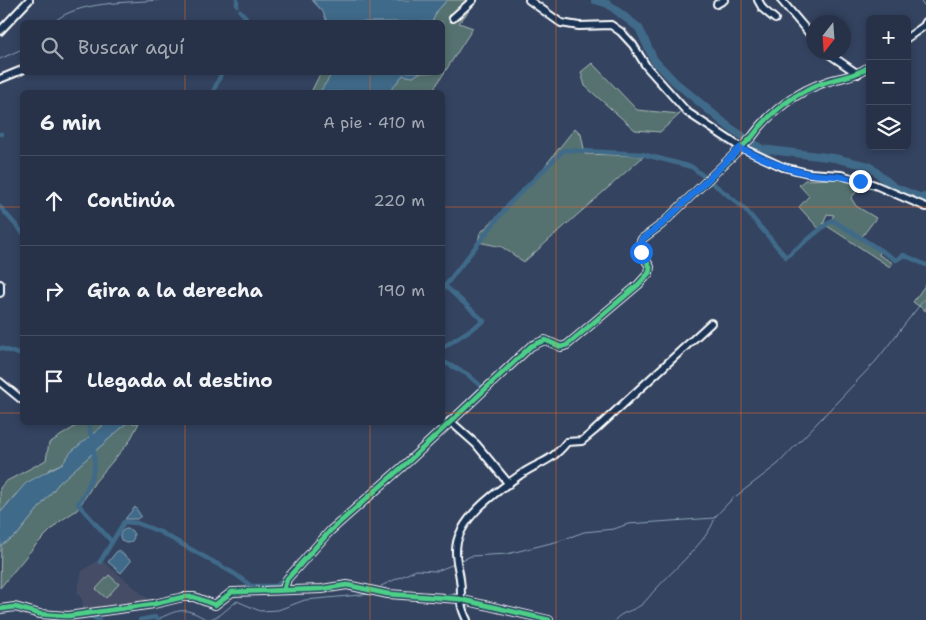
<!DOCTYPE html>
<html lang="es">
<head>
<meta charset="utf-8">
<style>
	:root { --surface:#273248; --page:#333e52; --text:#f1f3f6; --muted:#a4aab4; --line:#434d60 }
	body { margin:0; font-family:"Shantell Sans",sans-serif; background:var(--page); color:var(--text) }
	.controls { position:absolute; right:15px; top:15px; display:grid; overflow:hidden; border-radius:8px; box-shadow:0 2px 8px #0003 }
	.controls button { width:45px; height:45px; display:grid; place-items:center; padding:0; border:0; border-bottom:1px solid var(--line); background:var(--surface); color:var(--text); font:25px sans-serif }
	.compass { position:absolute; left:806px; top:15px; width:45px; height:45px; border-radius:50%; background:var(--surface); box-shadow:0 2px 8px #0003; rotate:197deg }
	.stop { position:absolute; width:15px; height:15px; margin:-11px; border:4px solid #1a73e8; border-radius:50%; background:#fff }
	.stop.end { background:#1a73e8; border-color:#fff; box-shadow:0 1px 5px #0008 }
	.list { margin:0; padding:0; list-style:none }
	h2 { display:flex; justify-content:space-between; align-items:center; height:65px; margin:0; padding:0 20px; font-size:21px }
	h2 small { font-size:16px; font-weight:400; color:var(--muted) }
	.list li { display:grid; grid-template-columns:32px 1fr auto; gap:15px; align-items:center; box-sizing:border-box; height:90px; padding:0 20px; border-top:1px solid var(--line) }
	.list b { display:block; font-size:19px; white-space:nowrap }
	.list em { font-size:16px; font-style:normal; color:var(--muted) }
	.icon { flex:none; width:28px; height:28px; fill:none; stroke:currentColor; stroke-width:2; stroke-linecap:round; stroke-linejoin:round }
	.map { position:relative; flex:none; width:926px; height:620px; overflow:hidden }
	.search { position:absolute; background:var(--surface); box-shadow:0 2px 8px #0003; left:20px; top:20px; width:425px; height:55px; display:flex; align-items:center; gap:12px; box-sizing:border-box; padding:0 18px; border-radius:8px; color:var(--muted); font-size:19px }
	.panel { position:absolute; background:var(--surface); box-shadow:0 2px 8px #0003; left:20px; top:90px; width:425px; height:335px; border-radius:8px }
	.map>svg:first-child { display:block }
	.built { fill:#444d66 }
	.green { fill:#55726f; stroke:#aab8b7 }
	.water { fill:#416a89; stroke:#8da6b8 }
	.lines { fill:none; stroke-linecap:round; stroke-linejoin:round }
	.stream { stroke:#8da6b8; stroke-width:1 }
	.canal { stroke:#416a89; stroke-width:4.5 }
	.river { stroke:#416a89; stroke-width:8 }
	.minor-casing { stroke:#fff; stroke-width:10 }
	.minor { stroke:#1d3557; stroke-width:6 }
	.cycleway-casing { stroke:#1d3557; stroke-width:8 }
	.cycleway { stroke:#4dcf88; stroke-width:5 }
	.route { stroke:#1a73e8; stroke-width:6 }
	.grid { fill:none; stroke:#ea6a24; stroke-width:1; stroke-opacity:0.55 }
</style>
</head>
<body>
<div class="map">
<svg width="926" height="620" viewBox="0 0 926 620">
	<rect width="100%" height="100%" fill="#344360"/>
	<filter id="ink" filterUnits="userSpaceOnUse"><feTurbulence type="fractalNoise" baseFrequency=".02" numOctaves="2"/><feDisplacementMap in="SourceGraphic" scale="10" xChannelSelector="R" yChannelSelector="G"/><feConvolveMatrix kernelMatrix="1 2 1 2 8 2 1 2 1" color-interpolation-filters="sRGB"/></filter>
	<g filter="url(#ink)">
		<polygon class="built" points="100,559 151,601 83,610 82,599 77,593 82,571"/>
		<g class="green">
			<polygon points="447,0 478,0 459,23 473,28 432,92 389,92 403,75 413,77 419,73 442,72 442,22 432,22 437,11"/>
			<polygon points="592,63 637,110 680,114 660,132 635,130 585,86 581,72"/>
			<polygon points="321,72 333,73 320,92 311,92"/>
			<polygon points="575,128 581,134 585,154 644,156 524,262 502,247 478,242 480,233 530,185"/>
			<polygon points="844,179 857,185 858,190 851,198 856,206 876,218 861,238 880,251 879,255 893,263 890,267 827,226 834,215 827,214 821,231 799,207 809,196 799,185 805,180"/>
			<polygon points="926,284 926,311 913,302"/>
			<polygon points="81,423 106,423 71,452 63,463 52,468 16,494 0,513 0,488 5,482 46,460 49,443"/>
			<polygon points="127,423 139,423 129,442 95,482 77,510 59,522 33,548 0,588 1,545 18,534 59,483"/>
			<polygon points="109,575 119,584 106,598 96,589"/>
		</g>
		<g class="water">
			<polygon points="312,0 447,0 437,11 432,22 327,22 323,12"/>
			<polygon points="333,72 419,72 419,73 413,77 403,75 389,92 320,92"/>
			<polygon points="106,423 127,423 59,483 18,534 0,546 0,513 26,483 63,463 71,452"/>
			<polygon points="135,507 141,516 137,519 125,519"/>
			<circle cx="127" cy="536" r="7"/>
			<polygon points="118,550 131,561 121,573 108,562"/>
		</g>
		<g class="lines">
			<g class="stream">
				<polyline points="919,0 926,7"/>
				<path d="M 54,22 C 76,1 129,3 159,0"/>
				<polyline points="0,59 22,49"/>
				<polyline points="460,561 471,556 507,554 559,541 584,532 614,529 628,524 714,518 731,500 778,464 876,361 926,297"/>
				<polyline points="381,586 416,570 437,571 454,564"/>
				<path d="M 156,620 C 179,609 185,606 207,620"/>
				<polyline points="208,620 220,615 237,601 260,611 278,610 305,600 371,594"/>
				<path d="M 615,620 C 622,611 632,612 641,605 C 648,600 651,593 657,588 C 671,572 709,539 714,520"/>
			</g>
			<g class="canal">
				<polyline points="237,0 237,5"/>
				<polyline points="240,11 246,17 243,22"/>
				<polyline points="213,92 222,72"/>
				<polyline points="0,134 2,134"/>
				<polyline points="0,207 22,232"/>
				<polyline points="0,348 22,355"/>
				<polyline points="442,348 484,321 445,286 509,204 564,150 642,154 692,167 744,208 786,257 832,220 896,260 904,255 926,265"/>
				<polyline points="442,361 467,374 482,387 464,405"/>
				<path d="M 88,422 C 97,459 99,472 78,504 L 112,542"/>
				<polyline points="100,562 124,522 137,523 160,532 235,574 251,586 277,586 287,575"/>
				<polyline points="40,616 59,620 67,618"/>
				<polyline points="90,616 99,620"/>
				<polyline points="140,620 155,617 159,620"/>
			</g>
			<polyline class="river" points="595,0 608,4 639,28 654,60 675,82 729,127 762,149 834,158 869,166 894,187 919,197 926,197"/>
			<defs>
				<g id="minor">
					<polyline points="529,0 561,23 579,26 611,25 621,32 633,45 646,66 687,112 740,147 783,167 808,173 841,175 875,185 926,207"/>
					<polyline points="758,0 763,9 775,19"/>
					<polyline points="781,0 814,39"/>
					<polyline points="717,4 724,0"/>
					<polyline points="453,18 473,0"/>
					<polyline points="0,31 29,0"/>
					<polyline points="907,38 924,26 926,22"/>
					<polyline points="826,52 858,74"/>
					<polyline points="0,79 22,70"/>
					<polyline points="0,284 0,293"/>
					<polyline points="0,382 22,400"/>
					<polyline points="450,421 476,444 509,484"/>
					<path d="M 284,589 L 287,579 L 330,531 L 410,460 L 531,346 L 545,340 L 561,347 L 567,345 L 638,285 L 649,273 L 650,267 L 641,252 L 639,246 L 642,239 L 661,225 L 752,137 C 770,112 797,91 826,82 C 842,77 856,76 870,66"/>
					<polyline points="0,609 15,607 40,614 68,616 154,604 183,597 194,597 215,605 232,592 322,589 347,585 388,594 459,599 549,620"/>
					<path d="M 467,620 C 457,600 463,598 460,579 C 459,570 456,561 456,552 C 455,520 497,491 520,475 C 540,461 549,464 567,442 L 582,441 L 594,431 L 711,323"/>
				</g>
			</defs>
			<use href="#minor" class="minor-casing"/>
			<use href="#minor" class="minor"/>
			<defs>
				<g id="cycleway">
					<path d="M 284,589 L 287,579 L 330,531 L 410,460 L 531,346 L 545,340 L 561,347 L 567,345 L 638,285 L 649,273 L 650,267 L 641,252 L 639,246 L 642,239 L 661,225 L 752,137 C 770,112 797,91 826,82 C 842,77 856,76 870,66"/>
					<polyline points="0,609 15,607 40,614 68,616 154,604 183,597 194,597 215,605 232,592 322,589 347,585 388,594 459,599 549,620"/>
				</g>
			</defs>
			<use href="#cycleway" class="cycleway-casing"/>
			<use href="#cycleway" class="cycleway"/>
		</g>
	</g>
	<g class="lines" filter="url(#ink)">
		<path class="route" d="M 641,252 L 640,246 L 642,239 L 661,225 L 740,148 C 762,158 782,168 806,173 C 826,177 839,174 860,181"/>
	</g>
	<path class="grid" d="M 185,0 L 185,22M 370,0 L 370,22M 556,0 L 556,620M 741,0 L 741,620M 185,72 L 185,92M 370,72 L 370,92M 0,207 L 22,207M 442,207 L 926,207M 0,413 L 22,413M 442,413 L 926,413M 185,422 L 185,620M 370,422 L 370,620"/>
</svg>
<div class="controls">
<button>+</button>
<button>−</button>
<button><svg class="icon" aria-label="layers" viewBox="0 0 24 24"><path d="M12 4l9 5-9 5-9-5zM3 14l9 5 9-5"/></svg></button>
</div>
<svg class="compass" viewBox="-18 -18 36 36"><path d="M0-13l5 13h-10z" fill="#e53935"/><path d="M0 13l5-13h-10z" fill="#a4aab4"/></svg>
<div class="stop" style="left:641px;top:252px"></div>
<div class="stop end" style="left:860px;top:181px"></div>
<div class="search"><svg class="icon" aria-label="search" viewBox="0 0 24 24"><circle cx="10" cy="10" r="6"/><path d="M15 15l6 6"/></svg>Buscar aquí</div>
<section class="panel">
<h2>6 min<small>A pie · 410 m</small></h2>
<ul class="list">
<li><svg class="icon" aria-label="ahead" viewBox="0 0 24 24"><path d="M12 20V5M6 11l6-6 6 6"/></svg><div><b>Continúa</b></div><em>220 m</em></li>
<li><svg class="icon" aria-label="right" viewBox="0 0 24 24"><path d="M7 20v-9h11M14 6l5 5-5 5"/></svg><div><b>Gira a la derecha</b></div><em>190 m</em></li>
<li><svg class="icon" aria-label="arrive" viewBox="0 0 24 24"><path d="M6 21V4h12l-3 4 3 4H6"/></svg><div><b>Llegada al destino</b></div></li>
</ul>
</section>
</div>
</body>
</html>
